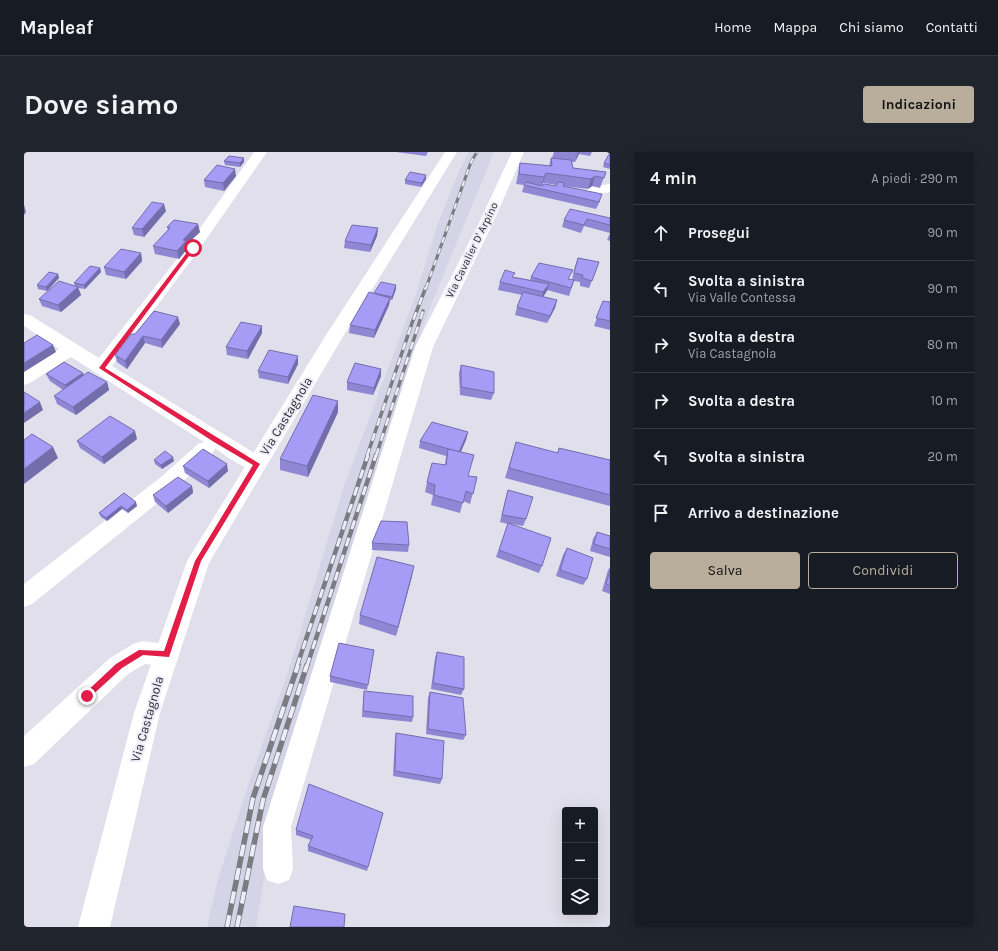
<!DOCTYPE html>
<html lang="it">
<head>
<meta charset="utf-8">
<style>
	:root { --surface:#171b24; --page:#20242c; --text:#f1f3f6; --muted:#9ea1a6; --line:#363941; --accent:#b9ae9b }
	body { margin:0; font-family:Karla,sans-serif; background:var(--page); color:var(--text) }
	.controls { position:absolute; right:12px; bottom:12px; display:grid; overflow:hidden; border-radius:4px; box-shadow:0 4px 16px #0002 }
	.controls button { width:36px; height:36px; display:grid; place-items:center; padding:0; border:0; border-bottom:1px solid var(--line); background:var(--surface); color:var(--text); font:20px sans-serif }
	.stop { position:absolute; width:12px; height:12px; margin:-9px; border:3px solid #e11d48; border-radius:50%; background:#fff }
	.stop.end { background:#e11d48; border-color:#fff; box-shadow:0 1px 4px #0008 }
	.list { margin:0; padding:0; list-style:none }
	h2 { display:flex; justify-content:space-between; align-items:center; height:52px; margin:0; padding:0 16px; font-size:17px }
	h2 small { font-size:13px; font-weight:400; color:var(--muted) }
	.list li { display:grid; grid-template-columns:26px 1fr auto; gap:12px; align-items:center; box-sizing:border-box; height:56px; padding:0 16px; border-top:1px solid var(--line) }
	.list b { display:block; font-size:15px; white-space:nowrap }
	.list p { margin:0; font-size:13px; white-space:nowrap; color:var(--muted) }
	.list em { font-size:13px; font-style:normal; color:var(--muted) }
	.actions { display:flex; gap:8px; padding:12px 16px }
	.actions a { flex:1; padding:9px 0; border:1px solid var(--accent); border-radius:4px; text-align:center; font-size:14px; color:var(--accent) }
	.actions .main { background:var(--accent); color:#111 }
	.icon { flex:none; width:22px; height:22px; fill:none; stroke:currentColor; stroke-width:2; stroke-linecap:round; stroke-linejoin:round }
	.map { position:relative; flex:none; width:586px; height:775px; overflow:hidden; border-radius:4px }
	header { display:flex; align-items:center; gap:24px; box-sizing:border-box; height:56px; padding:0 20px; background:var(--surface); border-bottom:1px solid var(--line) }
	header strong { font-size:19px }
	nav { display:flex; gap:22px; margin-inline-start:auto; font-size:14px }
	.intro { display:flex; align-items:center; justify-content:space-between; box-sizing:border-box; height:96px; padding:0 24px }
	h1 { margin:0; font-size:28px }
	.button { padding:10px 18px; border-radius:4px; background:var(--accent); color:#111; font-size:14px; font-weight:700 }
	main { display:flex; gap:24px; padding:0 24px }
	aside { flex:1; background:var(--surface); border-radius:4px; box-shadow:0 4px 16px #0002 }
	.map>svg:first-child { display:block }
	.built { fill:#d5d4e7 }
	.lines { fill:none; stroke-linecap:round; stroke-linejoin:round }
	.minor { fill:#fff; fill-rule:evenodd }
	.major { fill:#fff; fill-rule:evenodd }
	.rail-far3-casing { stroke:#7b7b82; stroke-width:3 }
	.rail-far2-casing { stroke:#7b7b82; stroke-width:3.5 }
	.rail-far1-casing { stroke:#7b7b82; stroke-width:4.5 }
	.rail-casing { stroke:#7b7b82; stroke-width:5.5 }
	.rail-far3 { stroke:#edecf8; stroke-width:2; stroke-dasharray:6; stroke-linecap:butt }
	.rail-far2 { stroke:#edecf8; stroke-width:2.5; stroke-dasharray:8; stroke-linecap:butt }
	.rail-far1 { stroke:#edecf8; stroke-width:3; stroke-dasharray:9; stroke-linecap:butt }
	.rail { stroke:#edecf8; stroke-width:4; stroke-dasharray:12; stroke-linecap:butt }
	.wall { fill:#8f86d4; fill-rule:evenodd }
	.shaded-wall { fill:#746dac }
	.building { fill:#a69cf6; stroke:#746dac }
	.route { fill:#e11d48 }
	.labels { text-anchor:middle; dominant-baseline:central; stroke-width:4; stroke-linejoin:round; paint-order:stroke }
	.far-street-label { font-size:11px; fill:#2d2d31; stroke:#edecf8 }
	.street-label { font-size:13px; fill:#2d2d31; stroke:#edecf8 }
</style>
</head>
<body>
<header>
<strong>Mapleaf</strong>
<nav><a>Home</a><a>Mappa</a><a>Chi siamo</a><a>Contatti</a></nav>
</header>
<div class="intro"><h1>Dove siamo</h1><a class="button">Indicazioni</a></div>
<main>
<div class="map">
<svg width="586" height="775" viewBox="0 0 586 775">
	<rect width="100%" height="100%" fill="#e0dfeb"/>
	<polygon class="built" points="445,0 470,0 405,158 373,253 244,691 239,733 232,775 183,775 194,727 227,624 264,520 320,334 393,139 414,71 435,19"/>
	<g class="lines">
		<g class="minor">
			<path d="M 230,0 L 243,0 L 174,99 L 88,214 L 240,307 L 243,312 L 240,317 C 224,322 204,305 191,296 L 188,302 L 151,337 L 8,452 L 0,455 L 0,432 L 137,325 L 174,292 L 180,290 L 47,205 L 6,231 L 0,233 L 0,219 L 35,197 L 0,174 L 0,162 L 6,163 L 75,206 L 164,93 Z"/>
			<polygon points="488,0 500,0 469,71 409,195 267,675 269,717 265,728 254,732 243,728 239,717 239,675 391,195 455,71"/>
			<polygon points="586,32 586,40 576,42 570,47 565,48 537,44 535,41 537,38 542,37 562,39 567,35"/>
			<polygon points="118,489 143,492 152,495 155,503 152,511 143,514 121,512 104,522 10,612 0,615 0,584 86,506 109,492"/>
		</g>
		<polygon class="major" points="421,0 433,0 320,183 185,411 136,561 86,775 54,775 110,561 163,409 302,183"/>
		<defs>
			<polyline id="rail-far3" points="402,136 447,10 453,0"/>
			<g id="rail-far2">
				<polyline points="343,304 388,171 402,135"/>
				<polyline points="352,304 399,159"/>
			</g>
			<g id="rail-far1">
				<polyline points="273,514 344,303"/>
				<polyline points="283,514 352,303"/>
			</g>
			<g id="rail">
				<polyline points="203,775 229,646 274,513"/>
				<polyline points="213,775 239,648 283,513"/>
			</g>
		</defs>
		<use href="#rail-far3" class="rail-far3-casing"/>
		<use href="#rail-far2" class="rail-far2-casing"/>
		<use href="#rail-far1" class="rail-far1-casing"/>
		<use href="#rail" class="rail-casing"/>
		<use href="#rail-far3" class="rail-far3"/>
		<use href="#rail-far2" class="rail-far2"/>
		<use href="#rail-far1" class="rail-far1"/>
		<use href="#rail" class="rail"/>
	</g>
	<g class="wall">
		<polygon points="372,0 404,0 402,4"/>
		<path d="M 530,0 L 568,0 L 566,4 L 555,2 L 551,10 L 548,10 L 549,16 L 582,20 L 576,36 L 568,34 L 564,37 L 540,34 L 540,35 L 576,49 L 572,57 L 498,40 L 500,33 L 492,32 L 494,22 L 496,11 L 525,14 L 527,6 L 528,6 ZM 519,31 L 533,33 L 532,34 L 518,34 Z"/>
		<polygon points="586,2 586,17 579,15 580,11"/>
		<polygon points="200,9 220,10 216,15 201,13"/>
		<polygon points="212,24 200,39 181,35 180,28"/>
		<polygon points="402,27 397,35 381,32 381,28"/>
		<polygon points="142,59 120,85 110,83 108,76"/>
		<polygon points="586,66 586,89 583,88 586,81 560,74 557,81 538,75 540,68"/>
		<polygon points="143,75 176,80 162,93 163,97 155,107 131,102 129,94 144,78"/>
		<polygon points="354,76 353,84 346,100 320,96 321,89"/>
		<polygon points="117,101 118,109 102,127 82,123 80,115"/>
		<polygon points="554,106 575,110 565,136 556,134 556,130 550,129 545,144 523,138 519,145 533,148 531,156 523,171 491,163 493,155 498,143 474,138 476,130 490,125 506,128 507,125 548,128 551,114"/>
		<polygon points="76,116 77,120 61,137 54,136 57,143 37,160 18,154 15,147 51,134 50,131"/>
		<polygon points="34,122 35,126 23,139 14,137 13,133"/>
		<polygon points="372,133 372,137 368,148 366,148 365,153 350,186 325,181 326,173 350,141"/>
		<polygon points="579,149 586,150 586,178 570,174"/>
		<polygon points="156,172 138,196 121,191 103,217 93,210 91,203 111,182"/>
		<polygon points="238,174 238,181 224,207 203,203 202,195"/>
		<polygon points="274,212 264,232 235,226 234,219"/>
		<polygon points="437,213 470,241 467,248 436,243 435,221"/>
		<polygon points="357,217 357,224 349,243 323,238 323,230"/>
		<polygon points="22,222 60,223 83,230 85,238 52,263 33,252 30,244 39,238 26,229"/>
		<polygon points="314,249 314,260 284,325 256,318 256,307"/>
		<polygon points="444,280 442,288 437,300 444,324 453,325 446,352 439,349 436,361 407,353 409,343 401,340 403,330 421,313 422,304 395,296 396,289"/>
		<polygon points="113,287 80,312 56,296 53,289"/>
		<polygon points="492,290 533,301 535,296 586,308 586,354 481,326"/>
		<polygon points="130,308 150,309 138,317 131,312"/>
		<polygon points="159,314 204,319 185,336 161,321"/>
		<polygon points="168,334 169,341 144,361 131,350 129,343"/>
		<polygon points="484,338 502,367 499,374 488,372 518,414 515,421 472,405 484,372 476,370 482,345"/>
		<polygon points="100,341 113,354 104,361 98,357 83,369 77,365 75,361"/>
		<polygon points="573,380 586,384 586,405 566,399 569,387"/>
		<polygon points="348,391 385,393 384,400 348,398"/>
		<polygon points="543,396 563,427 559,433 532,424 539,403"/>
		<polygon points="586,415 586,442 578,439 584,418"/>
		<polygon points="388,424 372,484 335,472 336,463"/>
		<polygon points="350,498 343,538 306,530 306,524"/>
		<polygon points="413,500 440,537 437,543 407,537 411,506"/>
		<polygon points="340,539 389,565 388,570 338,565"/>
		<polygon points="406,540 442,583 439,588 402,582 404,546"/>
		<polygon points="372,581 418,627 416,632 369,624 371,586"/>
		<polygon points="359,661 343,719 284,699 284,694 287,688 272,683 272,678"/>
	</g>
	<g class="shaded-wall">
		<polygon points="554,0 556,0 551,10"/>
		<polygon points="220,6 220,10 216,15 216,11"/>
		<polygon points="211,17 212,24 200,39 199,31"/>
		<polygon points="522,21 519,31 517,36 520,25"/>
		<polygon points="402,23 402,27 397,35 398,31"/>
		<polygon points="571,24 568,34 564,37 567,27"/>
		<polygon points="140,52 142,59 120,85 118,77"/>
		<polygon points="0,53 2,60 0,63"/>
		<polygon points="174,72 176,80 162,93 163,97 155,107 153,99 159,88"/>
		<polygon points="354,76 353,84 346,100 347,93"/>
		<polygon points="117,101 118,109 102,127 100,120"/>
		<polygon points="76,116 77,120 61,137 60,133"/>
		<polygon points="34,122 35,126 23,139 22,135"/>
		<polygon points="525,132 523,139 517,148 519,140"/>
		<polygon points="372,133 372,137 368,148 368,145"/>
		<polygon points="54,135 57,143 37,160 34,153"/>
		<polygon points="366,146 365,153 350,186 351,178"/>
		<polygon points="533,148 531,156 523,171 526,164"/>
		<polygon points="154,165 156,172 138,196 137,188"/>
		<polygon points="238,174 238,181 224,207 223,199"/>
		<polygon points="119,184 121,191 103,217 101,209"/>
		<polygon points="29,193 32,200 0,220 0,211"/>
		<polygon points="274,204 274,212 264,232 264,225"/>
		<polygon points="357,217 357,224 349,243 350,236"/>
		<polygon points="59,221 62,228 44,241 41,233"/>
		<polygon points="83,230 85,238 52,263 49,255"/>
		<polygon points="314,249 314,260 284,325 283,314"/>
		<polygon points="16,250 19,258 0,271 0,261"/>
		<polygon points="111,279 113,287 80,312 78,305"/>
		<polygon points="444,280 442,288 433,308 435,300"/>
		<polygon points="29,295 34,306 0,332 0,317"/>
		<polygon points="149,305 150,309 138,317 137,313"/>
		<polygon points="203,312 204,319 185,336 184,329"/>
		<polygon points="168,334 169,341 144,361 142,354"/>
		<polygon points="112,350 113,354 104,361 103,358"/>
		<polygon points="97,354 98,357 83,369 82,366"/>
		<polygon points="390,414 388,424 372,484 374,475"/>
	</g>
	<g class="building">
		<polygon points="585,2 586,2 586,13 580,11"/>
		<polygon points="205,4 220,6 216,11 200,9"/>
		<polygon points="527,6 547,8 549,16 582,20 580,26 571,24 567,27 522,21 520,25 495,22 496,11 528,14"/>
		<polygon points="193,13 211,17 199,31 180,28"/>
		<polygon points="386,20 402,23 398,31 381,28"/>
		<polygon points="502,30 518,34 520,32 532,34 534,30 541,31 539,34 578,42 575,50 500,33"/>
		<polygon points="128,50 140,52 118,77 108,76"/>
		<polygon points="546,57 586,66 586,73 563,67 560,73 540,68"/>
		<polygon points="150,68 174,72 159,88 162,89 153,99 129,94 146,76 143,75"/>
		<polygon points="328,73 354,76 347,93 321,89"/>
		<polygon points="97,97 117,101 100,120 80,115"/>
		<polygon points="554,106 575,110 568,129 558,126 559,123 550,121"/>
		<polygon points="515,111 549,118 544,127 550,128 547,136 507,125"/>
		<polygon points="66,114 76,116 60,133 50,131"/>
		<polygon points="481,118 491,121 488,125 525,132 519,140 476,130"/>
		<polygon points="25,120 34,122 22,135 13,133"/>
		<polygon points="35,129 54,135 34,153 15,147"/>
		<polygon points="357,130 372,133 368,145 350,141"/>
		<polygon points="345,140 366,146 351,178 326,173"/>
		<polygon points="499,140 533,148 526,164 493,155"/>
		<polygon points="579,149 586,150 586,169 572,166"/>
		<polygon points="130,159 154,165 137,188 119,184 101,209 91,203 107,182 111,182"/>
		<polygon points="217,170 238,174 223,199 202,195"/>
		<polygon points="13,183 29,193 0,211 0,191"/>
		<polygon points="245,198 274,204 264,225 234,219"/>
		<polygon points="40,210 59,221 41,233 22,222"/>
		<polygon points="331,211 357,217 350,236 323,230"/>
		<polygon points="437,213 470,220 470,241 437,235"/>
		<polygon points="64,220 83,230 49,255 30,244"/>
		<polygon points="0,240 16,250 0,261"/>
		<polygon points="289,243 314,249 283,314 256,307"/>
		<polygon points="86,264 111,279 78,305 53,289"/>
		<polygon points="408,270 444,280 435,300 425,297 396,289"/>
		<polygon points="8,282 29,295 0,317 0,288"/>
		<polygon points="492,290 534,301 535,296 586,308 586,343 485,316"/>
		<polygon points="179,297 203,312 184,329 159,314"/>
		<polygon points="424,297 450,303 444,324 453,325 449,342 442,339 439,351 410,343 411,333 403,330 408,311 422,313"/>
		<polygon points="141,299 149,305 137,313 130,308"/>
		<polygon points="154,325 168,334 142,354 129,343"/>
		<polygon points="484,338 509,345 502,367 478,363"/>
		<polygon points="100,341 112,350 103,358 97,354 82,366 75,361"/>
		<polygon points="357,369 383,370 385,393 348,391"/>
		<polygon points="484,371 527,386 518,414 475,398"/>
		<polygon points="573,380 586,384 586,397 570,392"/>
		<polygon points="543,396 569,406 563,427 536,418"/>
		<polygon points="353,405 390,414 374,475 336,463"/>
		<polygon points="586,419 586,434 582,432"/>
		<polygon points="315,491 350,498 344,533 306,524"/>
		<polygon points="413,500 440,505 440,537 409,531"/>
		<polygon points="340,539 389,544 389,565 339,559"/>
		<polygon points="406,540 439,546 442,583 404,577"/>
		<polygon points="372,581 420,589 418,627 371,619"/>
		<polygon points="285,632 359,661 344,715 284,694 289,684 272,678"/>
		<polygon points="270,754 321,762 320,775 266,775"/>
	</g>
	<polygon class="route" points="167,95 171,96 81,216 236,312 177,409 145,505 119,503 98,516 63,548 59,544 60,542 92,512 115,498 140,499 171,409 229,313 190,290 75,216"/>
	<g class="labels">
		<g class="far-street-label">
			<text transform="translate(448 98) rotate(-64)">Via Cavalier D' Arpino</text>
		</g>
		<g class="street-label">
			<text transform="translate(262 264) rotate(-59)">Via Castagnola</text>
			<text transform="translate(123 567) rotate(-74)">Via Castagnola</text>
		</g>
	</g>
</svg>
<div class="controls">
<button>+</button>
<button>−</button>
<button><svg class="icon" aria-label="layers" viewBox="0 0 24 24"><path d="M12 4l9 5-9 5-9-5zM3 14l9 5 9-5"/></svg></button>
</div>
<div class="stop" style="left:169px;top:96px"></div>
<div class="stop end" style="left:63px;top:544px"></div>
</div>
<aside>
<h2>4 min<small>A piedi · 290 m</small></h2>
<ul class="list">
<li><svg class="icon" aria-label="ahead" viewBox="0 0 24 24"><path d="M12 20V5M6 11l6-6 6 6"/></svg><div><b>Prosegui</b></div><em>90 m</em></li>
<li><svg class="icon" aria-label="left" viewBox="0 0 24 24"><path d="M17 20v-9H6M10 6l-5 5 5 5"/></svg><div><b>Svolta a sinistra</b><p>Via Valle Contessa</p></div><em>90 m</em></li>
<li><svg class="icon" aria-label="right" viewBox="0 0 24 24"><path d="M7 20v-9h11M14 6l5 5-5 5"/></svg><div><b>Svolta a destra</b><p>Via Castagnola</p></div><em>80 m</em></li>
<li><svg class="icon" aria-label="right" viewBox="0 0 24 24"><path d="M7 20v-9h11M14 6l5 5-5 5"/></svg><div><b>Svolta a destra</b></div><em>10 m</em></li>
<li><svg class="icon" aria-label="left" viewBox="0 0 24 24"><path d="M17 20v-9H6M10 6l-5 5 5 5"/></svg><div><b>Svolta a sinistra</b></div><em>20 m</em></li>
<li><svg class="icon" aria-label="arrive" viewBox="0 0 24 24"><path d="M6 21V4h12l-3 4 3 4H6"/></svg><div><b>Arrivo a destinazione</b></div></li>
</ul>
<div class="actions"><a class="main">Salva</a><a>Condividi</a></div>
</aside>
</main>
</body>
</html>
